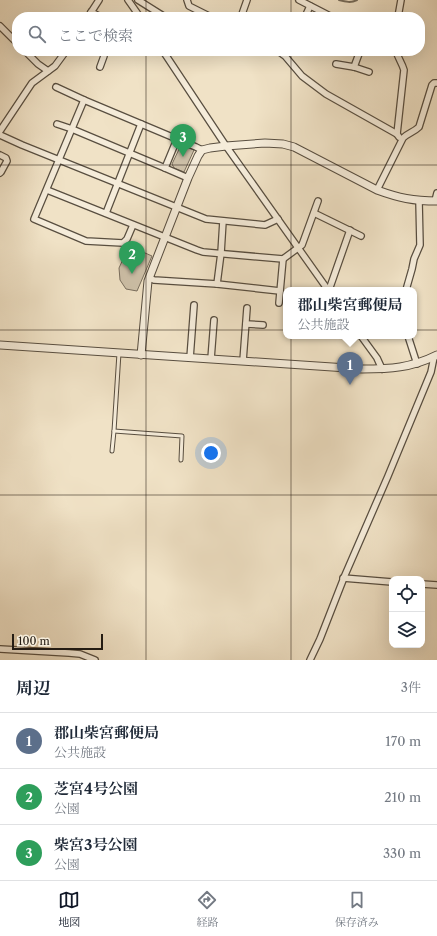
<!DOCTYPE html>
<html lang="ja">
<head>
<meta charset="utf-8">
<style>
	:root { --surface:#fff; --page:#f6f6f7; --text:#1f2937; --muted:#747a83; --line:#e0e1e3; --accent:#111827 }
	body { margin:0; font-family:"Libre Caslon Text","Noto Serif JP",serif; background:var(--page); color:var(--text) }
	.controls { position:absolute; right:12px; bottom:12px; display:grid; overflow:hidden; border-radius:8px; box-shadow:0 4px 16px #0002 }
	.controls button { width:36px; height:36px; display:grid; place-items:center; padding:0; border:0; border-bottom:1px solid var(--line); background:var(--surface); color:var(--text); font:20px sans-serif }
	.scale { position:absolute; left:12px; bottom:10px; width:91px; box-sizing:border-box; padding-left:4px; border:2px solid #251c13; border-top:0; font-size:11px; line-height:14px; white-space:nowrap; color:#251c13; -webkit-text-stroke:3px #f5ecda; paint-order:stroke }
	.you { position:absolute; left:211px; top:453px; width:14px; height:14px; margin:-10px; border:3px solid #fff; border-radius:50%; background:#1a73e8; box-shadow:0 0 0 6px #1a73e833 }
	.badge { display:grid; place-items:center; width:26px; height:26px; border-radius:50%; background:var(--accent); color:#fff; font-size:13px; font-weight:700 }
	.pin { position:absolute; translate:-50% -33px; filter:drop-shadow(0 1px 2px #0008) }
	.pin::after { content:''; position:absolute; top:21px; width:14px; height:12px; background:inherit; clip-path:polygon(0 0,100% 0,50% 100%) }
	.popup { position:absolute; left:283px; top:287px; width:134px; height:52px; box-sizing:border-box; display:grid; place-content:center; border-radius:8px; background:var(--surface); filter:drop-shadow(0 1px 3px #0005); font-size:13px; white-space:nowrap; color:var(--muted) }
	.popup b { font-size:15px; color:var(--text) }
	.popup::after { content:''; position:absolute; left:50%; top:100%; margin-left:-8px; border:8px solid transparent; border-top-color:var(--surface) }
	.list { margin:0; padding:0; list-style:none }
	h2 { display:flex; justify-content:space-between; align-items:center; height:52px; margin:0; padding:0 16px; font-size:17px }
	h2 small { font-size:13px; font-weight:400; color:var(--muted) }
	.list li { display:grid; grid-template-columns:26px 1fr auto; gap:12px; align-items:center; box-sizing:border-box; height:56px; padding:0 16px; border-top:1px solid var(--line) }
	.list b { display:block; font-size:15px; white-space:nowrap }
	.list p { margin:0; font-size:13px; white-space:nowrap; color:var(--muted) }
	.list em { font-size:13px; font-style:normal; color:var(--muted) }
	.icon { flex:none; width:22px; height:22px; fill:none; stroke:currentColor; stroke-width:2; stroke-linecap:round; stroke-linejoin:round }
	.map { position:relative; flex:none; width:437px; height:660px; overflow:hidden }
	.search { position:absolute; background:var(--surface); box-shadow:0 4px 16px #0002; left:12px; right:12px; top:12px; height:44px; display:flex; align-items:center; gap:10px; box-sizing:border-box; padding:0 14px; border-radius:16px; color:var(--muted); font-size:15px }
	.sheet { height:220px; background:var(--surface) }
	nav { display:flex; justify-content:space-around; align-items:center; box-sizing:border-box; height:56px; border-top:1px solid var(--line); background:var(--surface); font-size:11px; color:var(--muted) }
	nav a { display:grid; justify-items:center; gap:2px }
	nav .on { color:var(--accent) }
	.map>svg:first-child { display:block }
	.green { fill:#cdc0a8; stroke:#796e5e }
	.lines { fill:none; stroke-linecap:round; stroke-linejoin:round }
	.stream { stroke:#756b5a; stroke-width:2 }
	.service-casing { stroke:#584e40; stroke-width:5 }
	.minor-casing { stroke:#584e40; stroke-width:8 }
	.tertiary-casing { stroke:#584e40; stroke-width:9 }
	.service { stroke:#f5ecda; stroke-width:3 }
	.minor { stroke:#f5ecda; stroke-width:5.5 }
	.tertiary { stroke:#f5ecda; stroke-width:7 }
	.grid { fill:none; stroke:#251c13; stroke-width:1; stroke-opacity:0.55 }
</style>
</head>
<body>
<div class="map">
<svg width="437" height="660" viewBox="0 0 437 660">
	<rect width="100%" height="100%" fill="#f0e2c6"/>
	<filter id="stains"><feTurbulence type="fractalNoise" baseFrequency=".005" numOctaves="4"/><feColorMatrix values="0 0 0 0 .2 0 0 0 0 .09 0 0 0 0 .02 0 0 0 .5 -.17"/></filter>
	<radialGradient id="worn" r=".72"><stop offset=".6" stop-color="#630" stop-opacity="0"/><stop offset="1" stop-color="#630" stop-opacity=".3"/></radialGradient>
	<g class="green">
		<polygon points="181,145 194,150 184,172 174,168 172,164"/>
		<polygon points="129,246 152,256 137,291 126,289 120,280 119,268"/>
	</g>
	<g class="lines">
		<path class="stream" d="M 339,0 C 346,2 351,3 357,0"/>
		<defs>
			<g id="service">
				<polyline points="114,431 182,436 181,460"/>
				<polyline points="112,451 114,431 119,353"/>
			</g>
			<g id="minor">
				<polyline points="128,0 140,17"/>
				<polyline points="138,0 165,17"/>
				<polyline points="187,0 189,6 211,17"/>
				<polyline points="299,0 332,17"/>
				<polyline points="91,12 101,17"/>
				<polyline points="88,17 99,0"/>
				<polyline points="241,17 247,0"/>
				<polyline points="305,17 310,6"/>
				<polyline points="398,17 401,0"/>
				<polyline points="0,26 17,43"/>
				<polyline points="25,51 38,64 48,71"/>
				<polyline points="163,51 226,146 328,290"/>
				<polyline points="278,51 285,56 302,76 326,94 397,134"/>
				<path d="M 396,51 C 398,58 402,63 404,70 L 397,134 L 399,137"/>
				<polyline points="336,64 354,67 369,72"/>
				<polyline points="100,67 104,56 102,51"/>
				<polyline points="354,67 360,51"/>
				<polyline points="56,87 84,100"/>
				<polyline points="57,124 72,129 165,168"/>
				<polyline points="0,131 32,83 55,66 66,51"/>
				<polyline points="0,135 22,145 206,219 265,225 278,219"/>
				<polyline points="177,139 165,168 188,178"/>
				<polyline points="0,155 6,158 7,161 1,172 0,173"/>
				<polyline points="47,190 197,250 203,252 283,259 302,245 318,201"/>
				<path d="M 377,190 L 403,138 C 408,133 414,132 419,127 L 432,85 L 434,83 L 437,83"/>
				<polyline points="435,201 437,193"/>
				<polyline points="106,213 141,124"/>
				<polyline points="314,213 361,236"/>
				<polyline points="133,225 127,239 123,243 86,241 34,219 84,100 196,147 202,150"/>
				<polyline points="149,278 154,280 217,284 280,291"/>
				<polyline points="217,284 221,253 223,221"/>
				<polyline points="329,290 350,230"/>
				<polyline points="406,290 412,269 414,259 420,245 419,201"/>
				<polyline points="279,303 283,259"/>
				<polyline points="246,324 263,325"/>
				<polyline points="361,336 377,358 382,369"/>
				<polyline points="408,336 417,364"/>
				<polyline points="190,358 194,305"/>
				<polyline points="211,359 214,320"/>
				<polyline points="243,361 247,308"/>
				<polyline points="343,578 392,582"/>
				<polyline points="422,584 437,585"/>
				<polyline points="0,649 69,653 80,654 95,660"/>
				<polyline points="310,660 320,639 345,575 388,476 431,372 434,357"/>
			</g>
			<g id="tertiary">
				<path d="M 0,345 L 362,369 C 390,369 411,368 437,355"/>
				<path d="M 141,355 L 148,281 L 188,178 L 198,156 L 202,150 L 210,148 L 226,146 L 265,143 L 283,144 L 294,147 L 377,190 C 399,198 413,201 437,201"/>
			</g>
		</defs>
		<use href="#service" class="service-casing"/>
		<use href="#minor" class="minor-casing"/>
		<use href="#tertiary" class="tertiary-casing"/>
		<use href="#service" class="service"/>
		<use href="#minor" class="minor"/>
		<use href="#tertiary" class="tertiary"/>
	</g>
	<path class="grid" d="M 146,0 L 146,17M 291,0 L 291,17M 146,51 L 146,660M 291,51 L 291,660M 0,165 L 437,165M 0,330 L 437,330M 0,495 L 437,495"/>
	<rect width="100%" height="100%" filter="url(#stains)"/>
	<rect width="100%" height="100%" fill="url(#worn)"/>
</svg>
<div class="controls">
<button><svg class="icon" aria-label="locate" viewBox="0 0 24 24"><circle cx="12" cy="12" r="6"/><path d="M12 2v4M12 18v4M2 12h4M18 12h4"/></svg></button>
<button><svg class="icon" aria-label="layers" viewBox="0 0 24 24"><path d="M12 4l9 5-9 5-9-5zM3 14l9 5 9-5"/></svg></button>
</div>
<div class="scale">100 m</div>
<div class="you"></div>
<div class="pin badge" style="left:350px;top:385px;background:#5c6f8a">1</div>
<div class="popup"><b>郡山柴宮郵便局</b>公共施設</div>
<div class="pin badge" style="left:132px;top:274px;background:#2e9e5b">2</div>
<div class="pin badge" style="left:183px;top:157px;background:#2e9e5b">3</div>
<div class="search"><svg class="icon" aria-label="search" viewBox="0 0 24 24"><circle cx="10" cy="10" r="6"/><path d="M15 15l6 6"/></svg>ここで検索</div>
</div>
<section class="sheet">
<h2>周辺<small>3件</small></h2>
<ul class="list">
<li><span class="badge" style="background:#5c6f8a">1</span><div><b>郡山柴宮郵便局</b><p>公共施設</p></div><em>170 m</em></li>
<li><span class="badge" style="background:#2e9e5b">2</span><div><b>芝宮4号公園</b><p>公園</p></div><em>210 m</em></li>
<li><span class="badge" style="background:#2e9e5b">3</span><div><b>柴宮3号公園</b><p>公園</p></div><em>330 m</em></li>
</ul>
</section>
<nav>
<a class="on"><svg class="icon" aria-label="map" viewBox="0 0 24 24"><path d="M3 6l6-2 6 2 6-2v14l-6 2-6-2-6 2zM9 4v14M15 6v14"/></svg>地図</a>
<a><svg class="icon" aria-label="directions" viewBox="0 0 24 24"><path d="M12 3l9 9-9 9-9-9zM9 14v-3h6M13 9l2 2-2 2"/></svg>経路</a>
<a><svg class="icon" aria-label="saved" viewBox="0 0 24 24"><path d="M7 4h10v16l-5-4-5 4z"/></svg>保存済み</a>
</nav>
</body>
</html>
